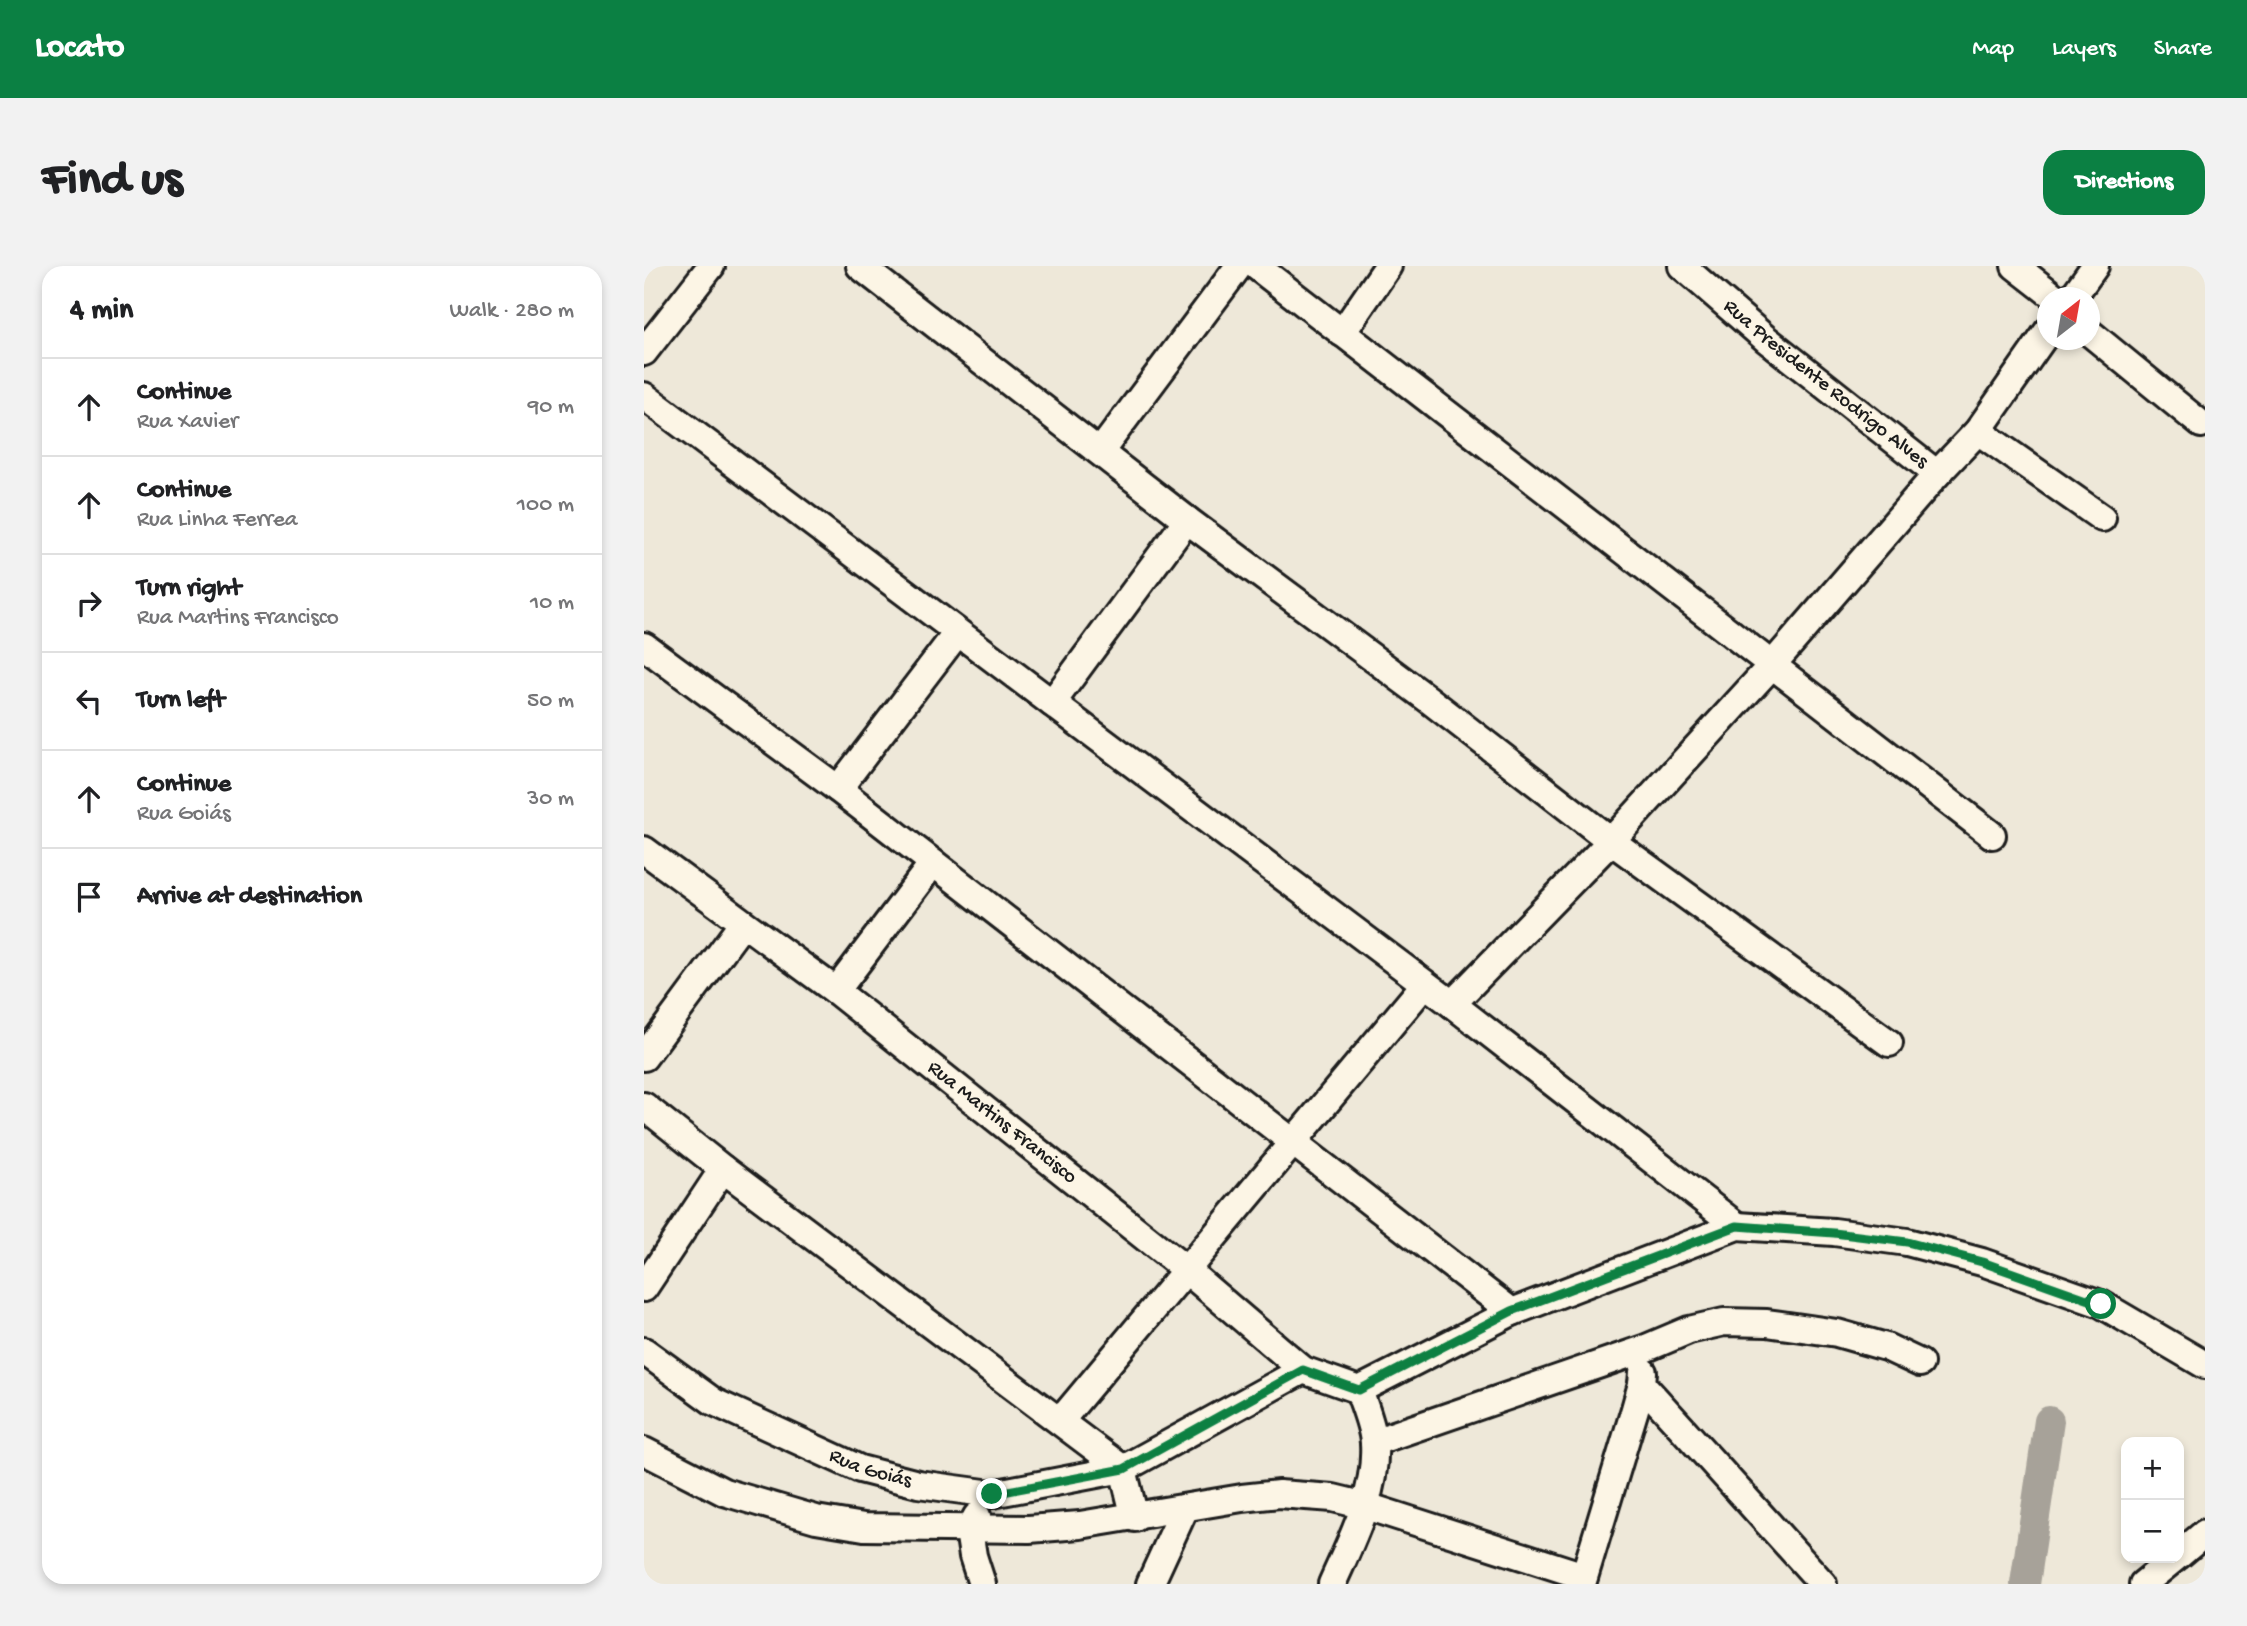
<!DOCTYPE html>
<html lang="en">
<head>
<meta charset="utf-8">
<style>
	:root { --surface:#fff; --page:#f2f2f2; --text:#202124; --muted:#757577; --line:#e0e0e0; --accent:#0b8043 }
	body { margin:0; font-family:"Gochi Hand",sans-serif; background:var(--page); color:var(--text) }
	.controls { position:absolute; right:21px; bottom:21px; display:grid; overflow:hidden; border-radius:14px; box-shadow:0 4px 10px #0003 }
	.controls button { width:63px; height:63px; display:grid; place-items:center; padding:0; border:0; border-bottom:2px solid var(--line); background:var(--surface); color:var(--text); font:35px sans-serif }
	.compass { position:absolute; left:1393px; top:21px; width:63px; height:63px; border-radius:50%; background:var(--surface); box-shadow:0 4px 10px #0003; rotate:31deg }
	.stop { position:absolute; width:21px; height:21px; margin:-16px; border:5px solid #0b8043; border-radius:50%; background:#fff }
	.stop.end { background:#0b8043; border-color:#fff; box-shadow:0 2px 7px #0008 }
	.list { margin:0; padding:0; list-style:none }
	h2 { display:flex; justify-content:space-between; align-items:center; height:91px; margin:0; padding:0 28px; font-size:30px }
	h2 small { font-size:23px; font-weight:400; color:var(--muted) }
	.list li { display:grid; grid-template-columns:46px 1fr auto; gap:21px; align-items:center; box-sizing:border-box; height:98px; padding:0 28px; border-top:2px solid var(--line) }
	.list b { display:block; font-size:26px; white-space:nowrap }
	.list p { margin:0; font-size:23px; white-space:nowrap; color:var(--muted) }
	.list em { font-size:23px; font-style:normal; color:var(--muted) }
	.icon { flex:none; width:38px; height:38px; fill:none; stroke:currentColor; stroke-width:2; stroke-linecap:round; stroke-linejoin:round }
	.map { position:relative; flex:none; width:1561px; height:1318px; overflow:hidden; border-radius:21px }
	header { display:flex; align-items:center; gap:42px; box-sizing:border-box; height:98px; padding:0 35px; background:var(--accent); color:#fff }
	header strong { font-size:33px }
	nav { display:flex; gap:38px; margin-inline-start:auto; font-size:24px }
	.intro { display:flex; align-items:center; justify-content:space-between; box-sizing:border-box; height:168px; padding:0 42px }
	h1 { margin:0; font-size:49px }
	.button { padding:18px 32px; border-radius:21px; background:var(--accent); color:#fff; font-size:24px; font-weight:700 }
	main { display:flex; gap:42px; padding:0 42px }
	aside { flex:1; background:var(--surface); border-radius:21px; box-shadow:0 4px 10px #0003 }
	.map>svg:first-child { display:block }
	.lines { fill:none; stroke-linecap:round; stroke-linejoin:round }
	.canal { stroke:#a7a299; stroke-width:30 }
	.street-casing { stroke:#1c1c1c; stroke-width:32 }
	.street { stroke:#fcf5e5; stroke-width:26 }
	.route { stroke:#0b8043; stroke-width:9 }
	.labels { text-anchor:middle; dominant-baseline:central; stroke-width:7; stroke-linejoin:round; paint-order:stroke }
	.street-label { font-size:21px; fill:#1c1c1c; stroke:#fcf5e5 }
</style>
</head>
<body>
<header>
<strong>Locato</strong>
<nav><a>Map</a><a>Layers</a><a>Share</a></nav>
</header>
<div class="intro"><h1>Find us</h1><a class="button">Directions</a></div>
<main>
<aside>
<h2>4 min<small>Walk · 280 m</small></h2>
<ul class="list">
<li><svg class="icon" aria-label="ahead" viewBox="0 0 24 24"><path d="M12 20V5M6 11l6-6 6 6"/></svg><div><b>Continue</b><p>Rua Xavier</p></div><em>90 m</em></li>
<li><svg class="icon" aria-label="ahead" viewBox="0 0 24 24"><path d="M12 20V5M6 11l6-6 6 6"/></svg><div><b>Continue</b><p>Rua Linha Ferrea</p></div><em>100 m</em></li>
<li><svg class="icon" aria-label="right" viewBox="0 0 24 24"><path d="M7 20v-9h11M14 6l5 5-5 5"/></svg><div><b>Turn right</b><p>Rua Martins Francisco</p></div><em>10 m</em></li>
<li><svg class="icon" aria-label="left" viewBox="0 0 24 24"><path d="M17 20v-9H6M10 6l-5 5 5 5"/></svg><div><b>Turn left</b></div><em>50 m</em></li>
<li><svg class="icon" aria-label="ahead" viewBox="0 0 24 24"><path d="M12 20V5M6 11l6-6 6 6"/></svg><div><b>Continue</b><p>Rua Goiás</p></div><em>30 m</em></li>
<li><svg class="icon" aria-label="arrive" viewBox="0 0 24 24"><path d="M6 21V4h12l-3 4 3 4H6"/></svg><div><b>Arrive at destination</b></div></li>
</ul>
</aside>
<div class="map">
<svg width="1561" height="1318" viewBox="0 0 1561 1318">
	<rect width="100%" height="100%" fill="#eee8d9"/>
	<filter id="ink" filterUnits="userSpaceOnUse"><feTurbulence type="fractalNoise" baseFrequency=".0143" numOctaves="2"/><feDisplacementMap in="SourceGraphic" scale="14" xChannelSelector="R" yChannelSelector="G"/><feConvolveMatrix kernelMatrix="1 2 1 2 8 2 1 2 1" color-interpolation-filters="sRGB"/></filter>
	<g filter="url(#ink)">
		<g class="lines">
			<polyline class="canal" points="1381,1318 1405,1155"/>
			<defs>
				<g id="street">
					<polyline points="216,0 543,254 784,433 967,575 1245,777"/>
					<polyline points="612,0 1348,569"/>
					<path id="s1" d="M 1038,0 L 1122,73 L 1293,208"/>
					<polyline points="1371,0 1412,32"/>
					<polyline points="1428,32 1451,0"/>
					<polyline points="698,67 744,0"/>
					<polyline points="1446,67 1557,158"/>
					<polyline points="0,86 67,0"/>
					<polyline points="0,130 808,738 1093,960"/>
					<polyline points="1334,165 1458,252"/>
					<polyline points="456,186 595,0"/>
					<polyline points="0,380 194,523 868,1046"/>
					<polyline points="408,437 543,254"/>
					<polyline points="194,523 313,367"/>
					<path id="s2" d="M 0,584 L 192,725 L 541,1003 L 659,1104 L 715,1124"/>
					<polyline points="192,725 289,597"/>
					<polyline points="808,738 967,575 1128,399 1293,208 1334,165 1404,65"/>
					<polyline points="0,791 99,657"/>
					<polyline points="0,840 79,903 479,1203 491,1252"/>
					<polyline points="0,1022 79,903"/>
					<path id="s3" d="M 0,1085 L 70,1136 L 216,1203 L 274,1218 L 348,1228 L 479,1203 L 659,1104"/>
					<polyline points="998,1118 1179,1318"/>
					<polyline points="715,1124 868,1046 1093,960 1190,966 1263,976 1338,996 1457,1038 1561,1099"/>
					<polyline points="417,1154 781,718"/>
					<polyline points="730,1176 1000,1083 1045,1064 1080,1056 1123,1057 1193,1067 1242,1081 1276,1097"/>
					<polyline points="0,1185 80,1226 172,1253 220,1261 385,1263 436,1259 598,1232 635,1228 689,1232 722,1240 940,1310"/>
					<polyline points="333,1250 325,1264 329,1290 338,1318"/>
					<polyline points="1535,1289 1561,1267"/>
					<polyline points="506,1318 541,1242"/>
					<path d="M 688,1318 C 707,1275 733,1226 730,1177 C 729,1160 720,1140 715,1124"/>
					<polyline points="938,1318 991,1143 998,1118 999,1106"/>
					<polyline points="1499,1318 1531,1292"/>
				</g>
			</defs>
			<use href="#street" class="street-casing"/>
			<use href="#street" class="street"/>
		</g>
	</g>
	<g class="lines" filter="url(#ink)">
		<polyline class="route" points="348,1228 480,1203 659,1104 715,1124 868,1045 1093,960 1190,967 1263,976 1338,996 1457,1038"/>
	</g>
	<g class="labels">
		<g class="street-label">
			<text stroke="none"><textPath href="#s1" startOffset="186">Rua Presidente Rodrigo Alves</textPath></text>
			<text stroke="none"><textPath href="#s2" startOffset="450">Rua Martins Francisco</textPath></text>
			<text stroke="none"><textPath href="#s3" startOffset="257">Rua Goiás</textPath></text>
		</g>
	</g>
</svg>
<div class="controls">
<button>+</button>
<button>−</button>
</div>
<svg class="compass" viewBox="-18 -18 36 36"><path d="M0-13l5 13h-10z" fill="#e53935"/><path d="M0 13l5-13h-10z" fill="#757577"/></svg>
<div class="stop" style="left:1457px;top:1038px"></div>
<div class="stop end" style="left:348px;top:1228px"></div>
</div>
</main>
</body>
</html>
